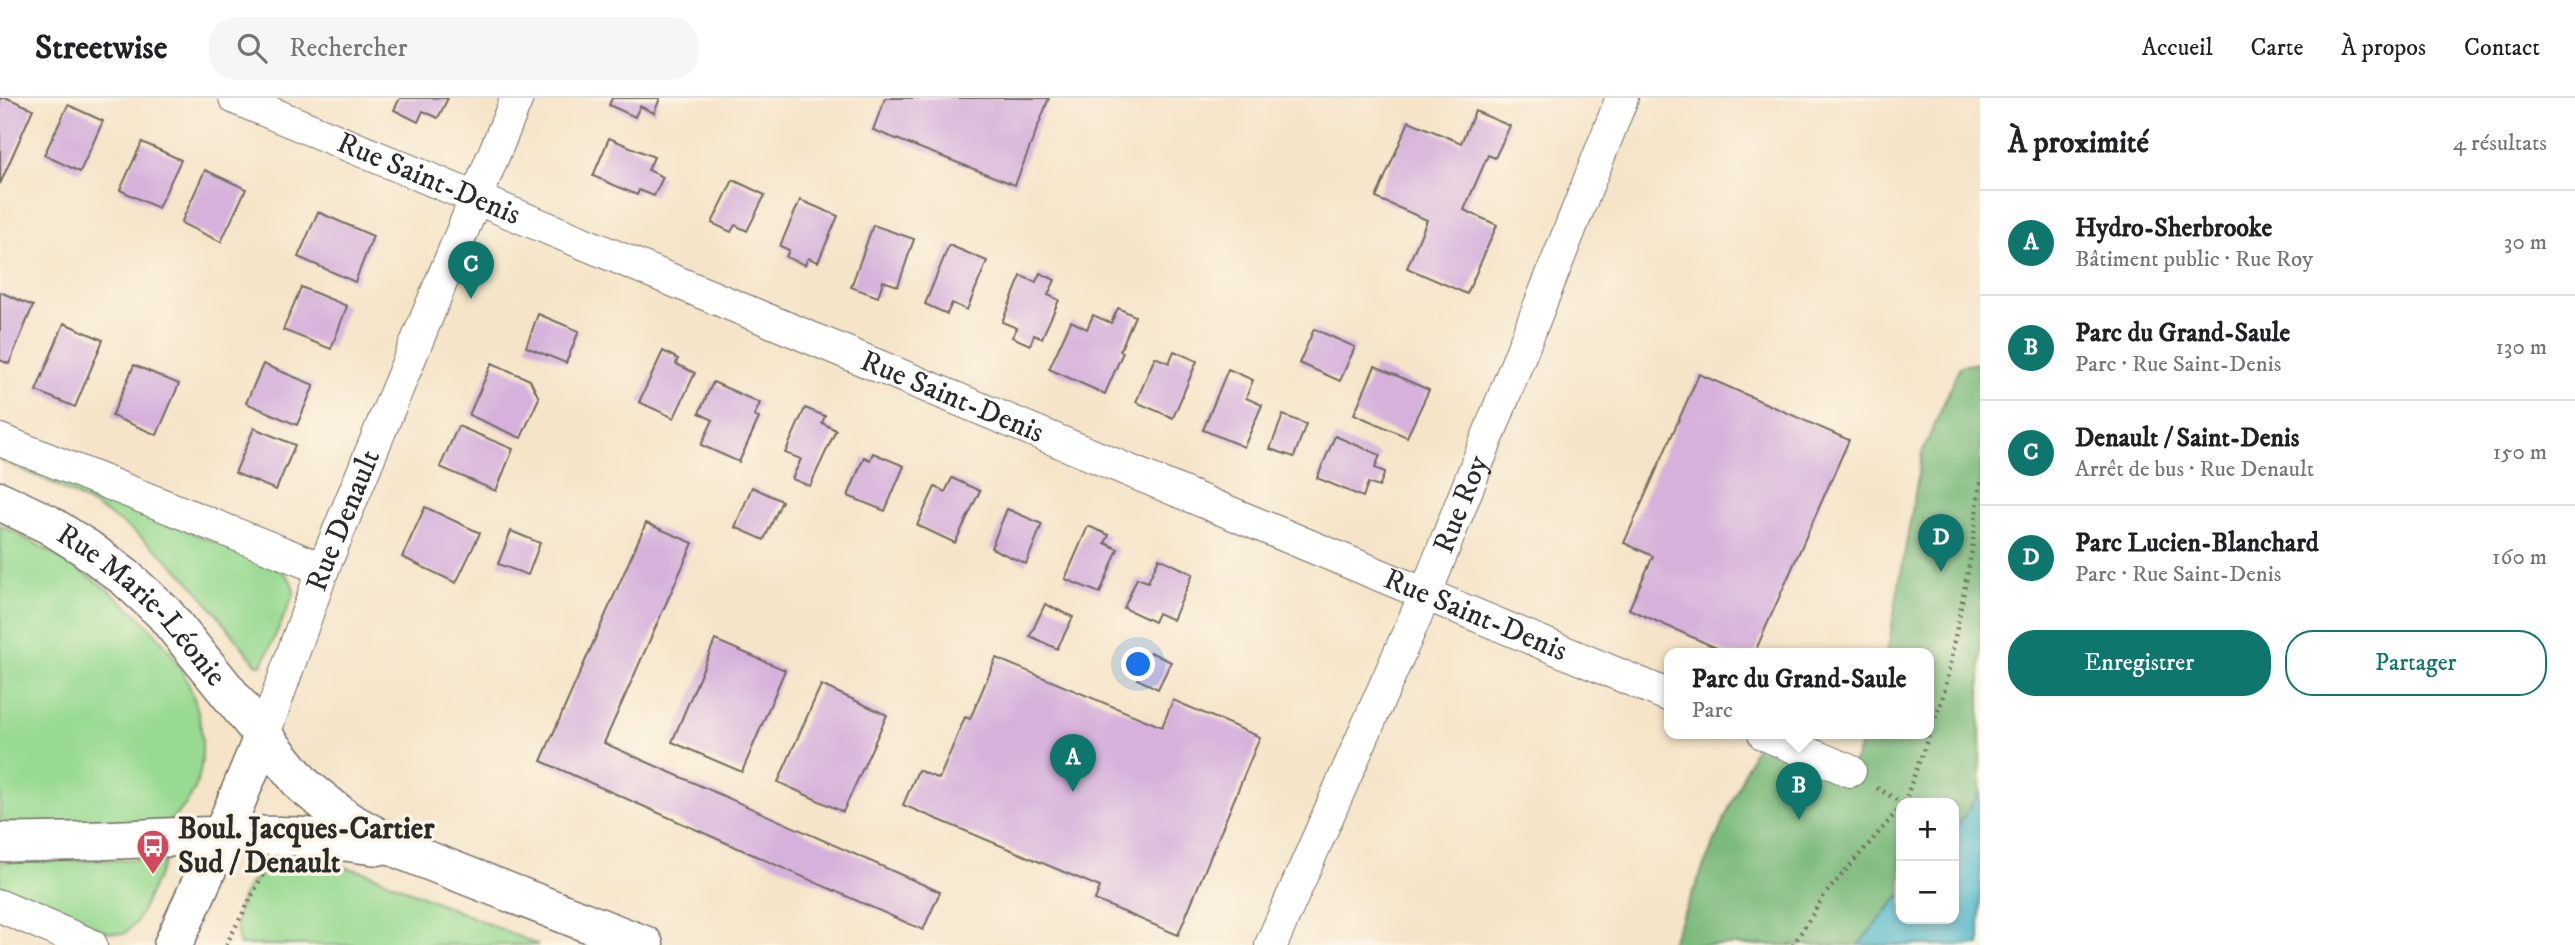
<!DOCTYPE html>
<html lang="fr">
<head>
<meta charset="utf-8">
<style>
	:root { --surface:#fff; --page:#f6f6f6; --text:#202124; --muted:#757577; --line:#e0e0e0; --accent:#0f766e }
	body { margin:0; font-family:"IM FELL DW Pica",serif; background:var(--page); color:var(--text) }
	.controls { position:absolute; right:21px; bottom:21px; display:grid; overflow:hidden; border-radius:14px; box-shadow:0 4px 10px #0003 }
	.controls button { width:63px; height:63px; display:grid; place-items:center; padding:0; border:0; border-bottom:2px solid var(--line); background:var(--surface); color:var(--text); font:35px sans-serif }
	.you { position:absolute; left:1139px; top:567px; width:24px; height:24px; margin:-18px; border:5px solid #fff; border-radius:50%; background:#1a73e8; box-shadow:0 0 0 10px #1a73e833 }
	.badge { display:grid; place-items:center; width:46px; height:46px; border-radius:50%; background:var(--accent); color:#fff; font-size:23px; font-weight:700 }
	.pin { position:absolute; translate:-50% -58px; filter:drop-shadow(0 2px 4px #0008) }
	.pin::after { content:''; position:absolute; top:37px; width:24px; height:21px; background:inherit; clip-path:polygon(0 0,100% 0,50% 100%) }
	.popup { position:absolute; left:1664px; top:550px; width:270px; height:91px; box-sizing:border-box; display:grid; place-content:center; border-radius:14px; background:var(--surface); filter:drop-shadow(0 2px 5px #0005); font-size:23px; white-space:nowrap; color:var(--muted) }
	.popup b { font-size:26px; color:var(--text) }
	.popup::after { content:''; position:absolute; left:50%; top:100%; margin-left:-14px; border:14px solid transparent; border-top-color:var(--surface) }
	.list { margin:0; padding:0; list-style:none }
	h2 { display:flex; justify-content:space-between; align-items:center; height:91px; margin:0; padding:0 28px; font-size:30px }
	h2 small { font-size:23px; font-weight:400; color:var(--muted) }
	.list li { display:grid; grid-template-columns:46px 1fr auto; gap:21px; align-items:center; box-sizing:border-box; height:105px; padding:0 28px; border-top:2px solid var(--line) }
	.list b { display:block; font-size:26px; white-space:nowrap }
	.list p { margin:0; font-size:23px; white-space:nowrap; color:var(--muted) }
	.list em { font-size:23px; font-style:normal; color:var(--muted) }
	.actions { display:flex; gap:14px; padding:21px 28px }
	.actions a { flex:1; padding:16px 0; border:2px solid var(--accent); border-radius:28px; text-align:center; font-size:24px; color:var(--accent) }
	.actions .main { background:var(--accent); color:#fff }
	.icon { flex:none; width:38px; height:38px; fill:none; stroke:currentColor; stroke-width:2; stroke-linecap:round; stroke-linejoin:round }
	.map { position:relative; flex:none; width:1980px; height:847px; overflow:hidden }
	header { display:flex; align-items:center; gap:42px; box-sizing:border-box; height:98px; padding:0 35px; background:var(--surface); border-bottom:2px solid var(--line) }
	header strong { font-size:33px }
	nav { display:flex; gap:38px; margin-inline-start:auto; font-size:24px }
	.search { width:490px; height:63px; background:var(--page); display:flex; align-items:center; gap:18px; box-sizing:border-box; padding:0 24px; border-radius:28px; color:var(--muted); font-size:26px }
	main { display:flex }
	aside { flex:1; background:var(--surface) }
	.map>svg:first-child { display:block }
	.green { fill:#98da92; stroke:#62825e; stroke-width:2 }
	.forest { fill:#7aba7c; stroke:#527254; stroke-width:2 }
	.water { fill:#4bb6c8; stroke:#3b707a; stroke-width:2 }
	.building { fill:#d5b1db }
	.lines { fill:none; stroke-linecap:round; stroke-linejoin:round }
	.minor-casing { stroke:#726c62; stroke-width:34 }
	.secondary-casing { stroke:#726c62; stroke-width:41 }
	.path { stroke:#726c62; stroke-width:4.5; stroke-dasharray:2 5; stroke-linecap:butt }
	.minor { stroke:#fff; stroke-width:32 }
	.secondary { stroke:#fff; stroke-width:38 }
	.labels { text-anchor:middle; dominant-baseline:central; stroke-width:7; stroke-linejoin:round; paint-order:stroke }
	.street-label { font-size:30px; fill:#2b2b2b; stroke:#fcf5e5 }
	.poi-label { font-size:30px; font-weight:bold; fill:#2b2b2b; stroke:#fcf5e5; text-anchor:start }
</style>
</head>
<body>
<header>
<strong>Streetwise</strong>
<div class="search"><svg class="icon" aria-label="search" viewBox="0 0 24 24"><circle cx="10" cy="10" r="6"/><path d="M15 15l6 6"/></svg>Rechercher</div>
<nav><a>Accueil</a><a>Carte</a><a>À propos</a><a>Contact</a></nav>
</header>
<main>
<div class="map">
<svg width="1980" height="847" viewBox="0 0 1980 847">
	<rect width="100%" height="100%" fill="#fcf5e5"/>
	<filter id="ink" filterUnits="userSpaceOnUse"><feTurbulence type="fractalNoise" baseFrequency=".0143" numOctaves="2"/><feDisplacementMap in="SourceGraphic" scale="14" xChannelSelector="R" yChannelSelector="G"/><feConvolveMatrix kernelMatrix="1 2 1 2 8 2 1 2 1" color-interpolation-filters="sRGB"/></filter>
	<filter id="wash" filterUnits="userSpaceOnUse"><feTurbulence type="fractalNoise" baseFrequency=".00686" numOctaves="4" result="noise"/><feDisplacementMap in="SourceGraphic" scale="28" xChannelSelector="R" yChannelSelector="G"/><feGaussianBlur stdDeviation="1.57" result="paint"/><feColorMatrix in="noise" values="0 0 0 0 0 0 0 0 0 0 0 0 0 0 0 0 0 1.4 0 .05"/><feComposite in="paint" operator="in"/></filter>
	<g filter="url(#wash)">
		<rect width="100%" height="100%" fill="#f5e4c8"/>
		<g class="green">
			<path d="M 0,355 L 275,469 C 287,477 293,481 294,496 L 262,567 L 257,567 C 236,542 218,516 196,491 C 144,430 74,393 0,362 Z"/>
			<path d="M 0,427 C 86,470 202,539 202,649 C 203,679 194,704 169,723 L 0,732 Z"/>
			<polygon points="166,761 136,825 124,836 106,834 0,792 0,764"/>
			<path d="M 298,767 L 345,769 L 368,775 L 538,847 L 240,847 C 231,821 241,781 271,772 C 279,769 289,768 298,767 Z"/>
		</g>
		<polygon class="forest" points="1980,265 1980,694 1954,733 1954,705 1901,705 1901,796 1858,847 1670,847 1761,636 1850,673 1865,636 1928,636 1928,556 1887,556 1922,355 1960,268"/>
		<polygon class="water" points="1980,694 1980,847 1858,847 1901,796 1901,821 1954,821 1954,733"/>
		<g id="blocks">
			<g class="building">
				<polygon points="0,0 7,0 33,11 0,86"/>
				<polygon points="400,0 448,0 438,20 423,13 418,24 394,12"/>
				<polygon points="612,0 660,0 654,15 640,8 635,19 609,7"/>
				<polygon points="885,0 1049,0 1015,87 873,32"/>
				<polygon points="68,7 103,23 80,74 44,57"/>
				<polygon points="1475,13 1510,28 1495,60 1488,57 1464,112 1497,127 1467,196 1407,170 1427,122 1376,100 1409,23 1461,45"/>
				<polygon points="609,40 654,59 648,72 663,79 654,98 639,92 637,97 593,78"/>
				<polygon points="142,44 181,62 158,110 120,92"/>
				<polygon points="205,72 246,91 221,144 181,125"/>
				<polygon points="733,82 765,97 747,133 735,127 731,134 712,125"/>
				<polygon points="800,102 838,118 818,164 808,160 805,167 786,159 789,152 780,148"/>
				<polygon points="318,114 373,138 355,184 298,159"/>
				<polygon points="873,127 914,141 898,188 883,183 878,199 851,189"/>
				<polygon points="949,147 987,163 967,212 952,205 947,216 925,206"/>
				<polygon points="1040,175 1055,182 1048,197 1059,202 1042,240 1034,237 1030,247 1012,239 1017,230 1002,224 1021,178 1036,184"/>
				<polygon points="301,189 347,208 331,251 283,232"/>
				<polygon points="0,194 33,208 9,266 0,262"/>
				<polygon points="1118,210 1135,218 1120,253 1123,254 1105,296 1049,271 1071,223 1087,231 1093,217 1111,225"/>
				<polygon points="538,216 579,233 566,265 526,249"/>
				<polygon points="64,225 103,242 75,309 36,293"/>
				<polygon points="1314,231 1355,249 1340,283 1299,265"/>
				<polygon points="663,253 678,261 676,266 695,275 674,320 639,304"/>
				<polygon points="1174,253 1197,263 1173,320 1136,304 1155,259 1169,265"/>
				<polygon points="492,265 530,282 539,300 521,340 469,317"/>
				<polygon points="263,266 314,287 297,327 246,305"/>
				<polygon points="134,267 179,286 157,337 112,318"/>
				<polygon points="1375,268 1429,292 1407,339 1354,316"/>
				<polygon points="1228,271 1253,282 1246,300 1262,307 1244,349 1203,332"/>
				<polygon points="1699,276 1849,342 1754,556 1730,556 1629,511 1653,458 1624,445"/>
				<polygon points="713,284 760,305 754,318 759,320 739,364 701,347 713,322 699,315"/>
				<polygon points="805,310 825,318 822,325 836,332 810,388 792,381 801,361 785,355"/>
				<polygon points="1283,317 1306,326 1294,359 1270,351"/>
				<polygon points="458,328 513,351 496,393 440,369"/>
				<polygon points="254,330 295,347 276,392 235,375"/>
				<polygon points="1335,338 1380,357 1375,370 1385,374 1379,389 1368,385 1363,399 1317,380"/>
				<polygon points="873,355 904,368 885,413 848,398 864,359 870,362"/>
				<polygon points="952,380 980,393 955,445 917,427 935,389 945,394"/>
				<polygon points="752,389 782,403 764,442 735,429"/>
				<polygon points="425,409 480,435 456,485 402,459"/>
				<polygon points="1007,411 1042,426 1026,466 991,450"/>
				<polygon points="646,425 693,445 604,645 940,794 923,832 541,663"/>
				<polygon points="1088,428 1109,437 1105,445 1118,451 1100,495 1065,481"/>
				<polygon points="511,433 540,445 528,477 498,466"/>
				<polygon points="1159,460 1193,476 1173,522 1158,515 1154,524 1124,510 1137,480 1148,484"/>
				<polygon points="1045,506 1073,519 1057,551 1030,538"/>
				<polygon points="715,542 785,572 742,674 672,644"/>
				<polygon points="1150,554 1171,564 1158,591 1137,581"/>
				<polygon points="996,560 1162,629 1173,602 1260,639 1178,837 1095,802 1100,789 903,707 918,672 939,681 965,619 970,621"/>
				<polygon points="821,587 887,617 843,714 778,684"/>
			</g>
		</g>
	</g>
	<g filter="url(#ink)">
		<use href="#blocks" fill-opacity="0" stroke="#726c62" stroke-width="2"/>
		<g class="lines">
			<defs>
				<g id="minor">
					<path id="s1" d="M 235,0 L 1670,598"/>
					<polyline points="0,342 323,471"/>
					<polyline points="1764,636 1850,673"/>
					<path id="s2" d="M 263,639 L 323,471 L 517,0"/>
					<polyline points="0,808 91,847"/>
					<path id="s3" d="M 1271,847 L 1425,497 L 1622,0"/>
				</g>
				<g id="secondary">
					<path id="s4" d="M 0,403 L 48,426 L 86,450 L 126,480 L 164,515 L 303,687 L 348,723 L 401,752 L 644,847"/>
					<path d="M 0,744 C 94,746 189,735 283,738 C 315,738 347,744 378,748"/>
					<polyline points="173,847 222,738 263,639"/>
				</g>
			</defs>
			<use href="#minor" class="minor-casing"/>
			<use href="#secondary" class="secondary-casing"/>
			<g class="path">
				<polyline points="1877,690 1902,705"/>
				<polyline points="1904,705 1944,596 1972,452 1980,384"/>
				<polyline points="1954,731 1955,731"/>
				<polyline points="226,847 265,773"/>
				<polyline points="1793,847 1826,795 1901,709"/>
			</g>
			<use href="#minor" class="minor"/>
			<use href="#secondary" class="secondary"/>
		</g>
	</g>
	<defs>
		<symbol id="bus-pin" viewBox="-11 -11 22 30"><path d="M0 17L-7.5 6A9.5 9.5 0 1 1 7.5 6Z" fill="#d1495b" stroke="#fcf5e5"/><path d="M-5-6H5V4H4V6H2V4H-2V6H-4V4H-5ZM-3.5-4V0h7V-4ZM-3.5 1.2v1.5H-2V1.2ZM2 1.2v1.5H3.5V1.2Z" fill="#fff"/></symbol>
	</defs>
	<g fill-rule="evenodd">
		<use href="#bus-pin" x="134" y="729" width="38" height="52"/>
	</g>
	<g class="labels">
		<g class="street-label">
			<text stroke="none"><textPath href="#s1" startOffset="210">Rue Saint-Denis</textPath></text>
			<text stroke="none"><textPath href="#s1" startOffset="777">Rue Saint-Denis</textPath></text>
			<text stroke="none"><textPath href="#s3" startOffset="480">Rue Roy</textPath></text>
			<text stroke="none"><textPath href="#s2" startOffset="231">Rue Denault</textPath></text>
			<text stroke="none"><textPath href="#s4" startOffset="178">Rue Marie-Léonie</textPath></text>
			<text stroke="none"><textPath href="#s1" startOffset="1344">Rue Saint-Denis</textPath></text>
		</g>
		<g class="poi-label">
			<text x="178" y="731">Boul. Jacques-Cartier<tspan x="178" dy="34">Sud / Denault</tspan></text>
		</g>
	</g>
</svg>
<div class="controls">
<button>+</button>
<button>−</button>
</div>
<div class="you"></div>
<div class="pin badge" style="left:1073px;top:694px">A</div>
<div class="pin badge" style="left:1799px;top:722px">B</div>
<div class="popup"><b>Parc du Grand-Saule</b>Parc</div>
<div class="pin badge" style="left:471px;top:201px">C</div>
<div class="pin badge" style="left:1941px;top:474px">D</div>
</div>
<aside>
<h2>À proximité<small>4 résultats</small></h2>
<ul class="list">
<li><span class="badge">A</span><div><b>Hydro-Sherbrooke</b><p>Bâtiment public · Rue Roy</p></div><em>30 m</em></li>
<li><span class="badge">B</span><div><b>Parc du Grand-Saule</b><p>Parc · Rue Saint-Denis</p></div><em>130 m</em></li>
<li><span class="badge">C</span><div><b>Denault / Saint-Denis</b><p>Arrêt de bus · Rue Denault</p></div><em>150 m</em></li>
<li><span class="badge">D</span><div><b>Parc Lucien-Blanchard</b><p>Parc · Rue Saint-Denis</p></div><em>160 m</em></li>
</ul>
<div class="actions"><a class="main">Enregistrer</a><a>Partager</a></div>
</aside>
</main>
</body>
</html>
